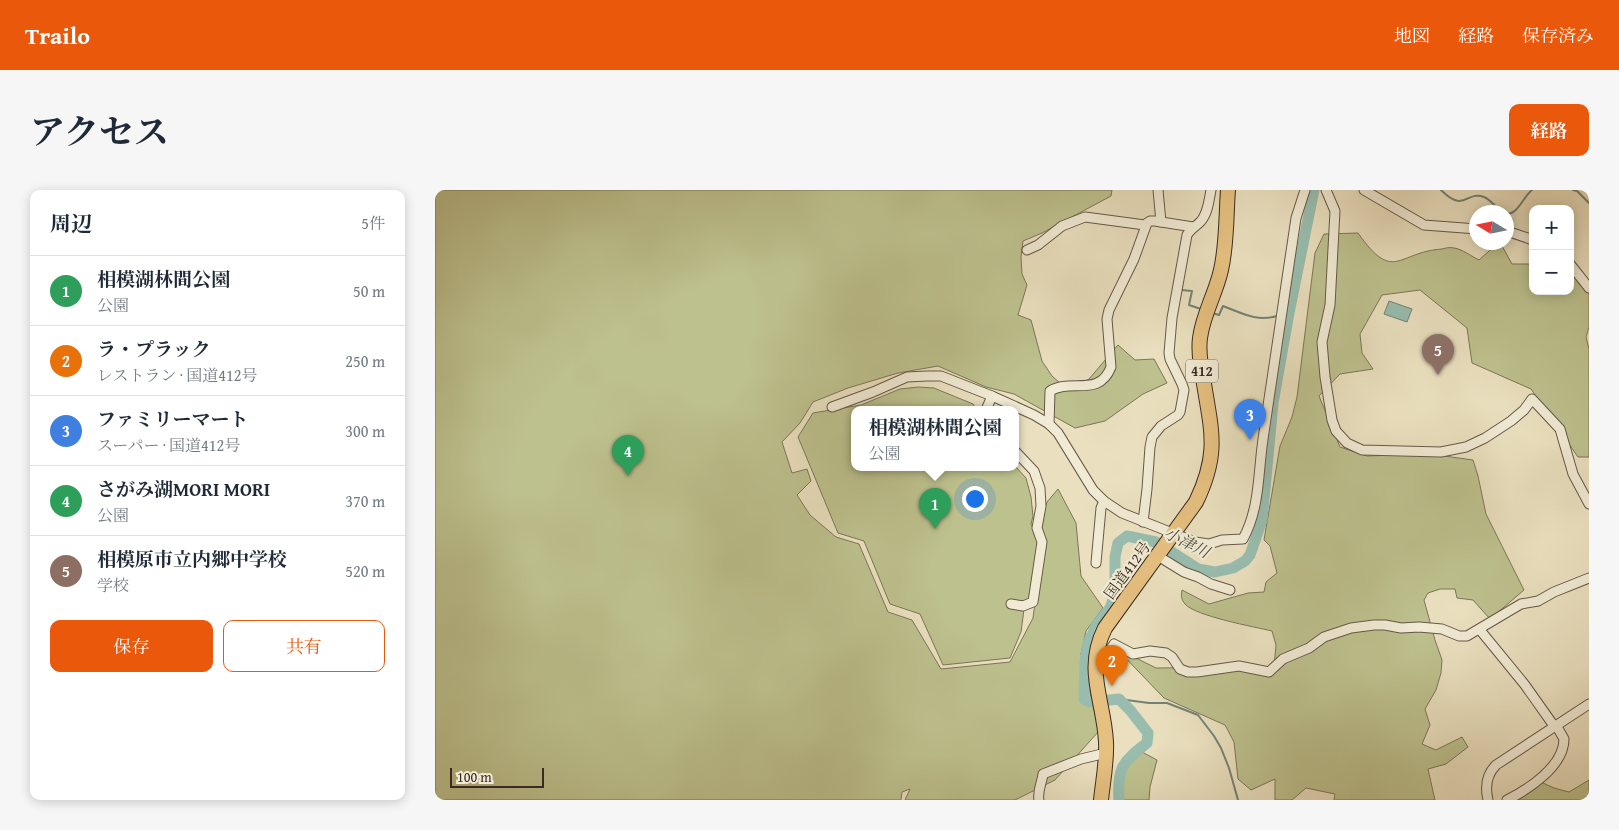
<!DOCTYPE html>
<html lang="ja">
<head>
<meta charset="utf-8">
<style>
	:root { --surface:#fff; --page:#f6f6f7; --text:#1f2937; --muted:#747a83; --line:#e0e1e3; --accent:#ea580c }
	body { margin:0; font-family:"Gentium Book Plus","Noto Serif JP",serif; background:var(--page); color:var(--text) }
	.controls { position:absolute; right:15px; top:15px; display:grid; overflow:hidden; border-radius:10px; box-shadow:0 2px 12px #0003 }
	.controls button { width:45px; height:45px; display:grid; place-items:center; padding:0; border:0; border-bottom:1px solid var(--line); background:var(--surface); color:var(--text); font:25px sans-serif }
	.compass { position:absolute; left:1034px; top:15px; width:45px; height:45px; border-radius:50%; background:var(--surface); box-shadow:0 2px 12px #0003; rotate:280deg }
	.scale { position:absolute; left:15px; bottom:12px; width:94px; box-sizing:border-box; padding-left:5px; border:2px solid #3a2b21; border-top:0; font-size:14px; line-height:18px; white-space:nowrap; color:#3a2b21; -webkit-text-stroke:4px #f1ebd5; paint-order:stroke }
	.you { position:absolute; left:539px; top:308px; width:18px; height:18px; margin:-12px; border:4px solid #fff; border-radius:50%; background:#1a73e8; box-shadow:0 0 0 8px #1a73e833 }
	.badge { display:grid; place-items:center; width:32px; height:32px; border-radius:50%; background:var(--accent); color:#fff; font-size:16px; font-weight:700 }
	.pin { position:absolute; translate:-50% -41px; filter:drop-shadow(0 1px 2px #0008) }
	.pin::after { content:''; position:absolute; top:26px; width:18px; height:15px; background:inherit; clip-path:polygon(0 0,100% 0,50% 100%) }
	.popup { position:absolute; left:416px; top:216px; width:168px; height:65px; box-sizing:border-box; display:grid; place-content:center; border-radius:10px; background:var(--surface); filter:drop-shadow(0 1px 4px #0005); font-size:16px; white-space:nowrap; color:var(--muted) }
	.popup b { font-size:19px; color:var(--text) }
	.popup::after { content:''; position:absolute; left:50%; top:100%; margin-left:-10px; border:10px solid transparent; border-top-color:var(--surface) }
	.list { margin:0; padding:0; list-style:none }
	h2 { display:flex; justify-content:space-between; align-items:center; height:65px; margin:0; padding:0 20px; font-size:21px }
	h2 small { font-size:16px; font-weight:400; color:var(--muted) }
	.list li { display:grid; grid-template-columns:32px 1fr auto; gap:15px; align-items:center; box-sizing:border-box; height:70px; padding:0 20px; border-top:1px solid var(--line) }
	.list b { display:block; font-size:19px; white-space:nowrap }
	.list p { margin:0; font-size:16px; white-space:nowrap; color:var(--muted) }
	.list em { font-size:16px; font-style:normal; color:var(--muted) }
	.actions { display:flex; gap:10px; padding:15px 20px }
	.actions a { flex:1; padding:11px 0; border:1px solid var(--accent); border-radius:10px; text-align:center; font-size:18px; color:var(--accent) }
	.actions .main { background:var(--accent); color:#fff }
	.map { position:relative; flex:none; width:1154px; height:610px; overflow:hidden; border-radius:10px }
	header { display:flex; align-items:center; gap:30px; box-sizing:border-box; height:70px; padding:0 25px; background:var(--accent); color:#fff }
	header strong { font-size:24px }
	nav { display:flex; gap:28px; margin-inline-start:auto; font-size:18px }
	.intro { display:flex; align-items:center; justify-content:space-between; box-sizing:border-box; height:120px; padding:0 30px }
	h1 { margin:0; font-size:35px }
	.button { padding:12px 22px; border-radius:10px; background:var(--accent); color:#fff; font-size:18px; font-weight:700 }
	main { display:flex; gap:30px; padding:0 30px }
	aside { flex:1; background:var(--surface); border-radius:10px; box-shadow:0 2px 12px #0003 }
	.map>svg:first-child { display:block }
	.green { fill:#bdc18e; stroke:#7c7658 }
	.water { fill:#98bdaf; stroke:#728376 }
	.lines { fill:none; stroke-linecap:round; stroke-linejoin:round }
	.stream { stroke:#728376; stroke-width:2 }
	.river { stroke:#98bdaf; stroke-width:11 }
	.minor-casing { stroke:#665848; stroke-width:11 }
	.highway-casing { stroke:#3a2b21; stroke-width:16 }
	.minor { stroke:#f1ebd5; stroke-width:9 }
	.highway { stroke:#e5c080; stroke-width:14 }
	.labels { text-anchor:middle; dominant-baseline:central; stroke-width:4.5; stroke-linejoin:round; paint-order:stroke }
	.shield { fill:#f1ebd5; stroke:#716557; stroke-width:1 }
	.shield-label { font-size:14px; font-weight:bold; fill:#3a2b21 }
	.street-label { font-size:15px; fill:#3a2b21; stroke:#f1ebd5 }
	.water-label { font-size:16px; font-style:italic; fill:#525044; stroke:#f1ebd5 }
</style>
</head>
<body>
<header>
<strong>Trailo</strong>
<nav><a>地図</a><a>経路</a><a>保存済み</a></nav>
</header>
<div class="intro"><h1>アクセス</h1><a class="button">経路</a></div>
<main>
<aside>
<h2>周辺<small>5件</small></h2>
<ul class="list">
<li><span class="badge" style="background:#2e9e5b">1</span><div><b>相模湖林間公園</b><p>公園</p></div><em>50 m</em></li>
<li><span class="badge" style="background:#e8710a">2</span><div><b>ラ・プラック</b><p>レストラン · 国道412号</p></div><em>250 m</em></li>
<li><span class="badge" style="background:#3f7fe0">3</span><div><b>ファミリーマート</b><p>スーパー · 国道412号</p></div><em>300 m</em></li>
<li><span class="badge" style="background:#2e9e5b">4</span><div><b>さがみ湖MORI MORI</b><p>公園</p></div><em>370 m</em></li>
<li><span class="badge" style="background:#8d6e63">5</span><div><b>相模原市立内郷中学校</b><p>学校</p></div><em>520 m</em></li>
</ul>
<div class="actions"><a class="main">保存</a><a>共有</a></div>
</aside>
<div class="map">
<svg width="1154" height="610" viewBox="0 0 1154 610">
	<rect width="100%" height="100%" fill="#eae0bf"/>
	<filter id="stains"><feTurbulence type="fractalNoise" baseFrequency=".004" numOctaves="4"/><feColorMatrix values="0 0 0 0 .2 0 0 0 0 .09 0 0 0 0 .02 0 0 0 .5 -.17"/></filter>
	<radialGradient id="worn" r=".72"><stop offset=".6" stop-color="#630" stop-opacity="0"/><stop offset="1" stop-color="#630" stop-opacity=".3"/></radialGradient>
	<g class="green">
		<polygon points="0,0 677,0 676,6 607,43 588,51 586,67 587,84 592,95 583,125 596,130 607,171 617,186 633,200 654,189 683,155 700,170 719,169 732,193 708,204 670,231 640,238 579,204 551,197 503,176 463,183 413,198 378,212 365,233 347,252 357,283 372,279 376,291 362,305 375,325 401,347 424,354 453,422 477,430 506,479 575,472 598,428 608,351 603,339 612,312 623,299 641,333 646,386 668,418 651,441 646,464 664,541 620,590 580,610 470,610 475,599 467,602 466,610 0,610"/>
		<path d="M 923,43 C 959,94 962,62 1007,59 C 1010,58 1015,57 1019,58 C 1027,59 1036,66 1044,70 L 1063,53 L 1067,56 L 1077,74 L 1098,74 L 1098,101 L 1135,101 L 1135,85 L 1154,96 L 1154,137 L 1151,147 L 1154,159 L 1154,267 L 1143,267 L 1096,199 L 1037,173 L 1032,138 L 985,100 L 947,105 L 925,144 L 927,163 L 938,179 L 905,184 L 884,206 L 905,257 L 932,266 L 995,264 L 1038,270 L 1043,286 L 1051,324 L 1089,400 L 1055,429 L 1038,410 L 1022,408 L 1020,399 L 1005,399 L 993,403 L 989,410 L 1000,450 L 1007,470 L 1006,483 L 1001,500 L 990,519 L 995,535 L 987,554 L 1001,560 L 1027,547 L 1033,557 L 1011,574 L 993,579 L 1000,610 L 899,610 L 900,604 L 871,598 L 857,610 L 840,610 L 840,589 L 816,600 L 803,589 L 799,552 L 790,535 L 729,508 L 681,458 L 721,478 L 839,477 L 841,455 L 837,441 C 820,437 760,426 750,414 C 746,409 746,406 747,400 L 774,414 L 813,403 L 829,402 L 831,392 L 842,383 L 835,356 L 829,350 L 845,256 L 857,227 L 862,207 L 880,63 L 889,44 Z"/>
		<polygon points="483,197 499,198 538,214 542,220 420,220 420,278 580,278 580,276 591,288 596,307 598,326 596,334 605,352 596,406 590,412 586,442 575,468 508,475 485,424 455,414 429,351 403,343 363,247 378,223 426,215 465,199"/>
		<polygon points="707,562 722,570 715,597 714,610 687,610 685,598 689,577"/>
		<polygon points="1099,589 1119,598 1134,602 1154,590 1154,610 1083,610"/>
	</g>
	<polygon class="water" points="954,111 977,119 972,132 949,124"/>
	<g class="lines">
		<g class="stream">
			<path d="M 1006,0 C 1030,24 1031,0 1049,7 C 1055,9 1061,18 1067,22"/>
			<polyline points="1138,0 1142,1 1154,13"/>
			<path d="M 1072,24 C 1084,23 1088,7 1097,0"/>
			<polyline points="746,100 757,101 754,115 766,119"/>
			<path d="M 777,123 L 784,125 L 788,116 C 807,123 821,132 842,126"/>
			<polyline points="851,124 854,123"/>
			<polyline points="684,509 714,513 732,513 763,525 779,546 786,558 794,578 803,610"/>
		</g>
		<path class="river" d="M 684,610 C 682,578 687,572 712,553 L 713,543 L 695,520 L 684,509 L 655,512 L 649,509 L 650,471 L 653,453 L 661,436 L 675,418 L 680,404 L 680,367 L 683,353 L 692,346 L 721,352 L 763,379 L 780,382 L 798,378 L 810,371 L 815,365 L 827,330 L 838,213 L 854,123 L 879,0"/>
		<defs>
			<g id="minor">
				<polyline points="723,0 726,32"/>
				<polyline points="891,0 900,21 895,115 887,152 890,187 897,230 901,241 912,253 927,260 1006,262 1031,257 1050,248 1076,231 1089,220 1097,209 1125,239 1138,284 1154,314"/>
				<polyline points="929,0 989,35 1042,39"/>
				<polyline points="1072,41 1098,50"/>
				<polyline points="592,60 603,55 627,36 650,27 710,35"/>
				<polyline points="1135,74 1154,98"/>
				<polyline points="397,217 438,202 472,187 492,186 506,186 557,206"/>
				<path d="M 551,220 L 557,206 L 599,225 L 614,234 L 623,243 L 658,300 L 669,311 L 687,323 L 760,352 L 774,354 L 787,350 L 808,349 C 825,318 823,283 828,249 C 839,176 850,102 861,28 L 870,0"/>
				<path d="M 614,234 L 615,201 C 636,188 664,208 676,177 L 672,129 L 674,120 L 699,69 L 712,33 L 715,31 L 720,31 L 758,37"/>
				<path d="M 708,332 L 712,299 L 715,257 L 717,247 L 726,236 L 743,225 L 745,222 L 749,200 L 747,194 L 735,169 L 734,163 L 737,128 L 752,45 C 756,38 762,36 766,31 C 773,23 774,10 776,0"/>
				<polyline points="723,366 749,382 763,387 776,394 795,400"/>
				<polyline points="661,373 666,318 669,311"/>
				<polyline points="576,414 588,416 598,412 607,352 602,338 606,316 605,298 599,281 580,261"/>
				<polyline points="1045,440 1090,495 1119,536"/>
				<polyline points="662,477 665,475 679,454 698,464 715,461 731,463 737,467 745,479 753,482 762,482 804,476 834,482 848,469 874,458 889,447 916,438 939,435 950,435 966,438 984,437 1007,439 1024,446 1032,446 1086,414 1103,411 1119,402 1154,388"/>
				<path d="M 604,610 C 602,601 607,593 608,584 L 646,569 L 671,563"/>
				<path d="M 1053,610 C 1050,597 1051,585 1061,575 L 1154,514"/>
				<path d="M 1072,610 C 1094,599 1129,576 1129,549 L 1121,535"/>
			</g>
			<path id="highway" d="M 666,610 C 668,591 672,571 671,552 C 669,510 649,480 670,438 L 761,312 C 784,264 777,243 769,194 C 766,179 763,163 765,148 C 768,124 781,103 786,80 C 792,54 791,26 793,0"/>
		</defs>
		<use href="#minor" class="minor-casing"/>
		<use href="#highway" class="highway-casing"/>
		<use href="#minor" class="minor"/>
		<use href="#highway" class="highway"/>
	</g>
	<g class="labels">
		<rect class="shield" x="751" y="169.5" width="32" height="23" rx="4"/>
		<g class="shield-label">
			<text x="767" y="181">412</text>
		</g>
		<g class="street-label">
			<text transform="translate(692 380) rotate(-54)">国道412号</text>
		</g>
		<g class="water-label">
			<text transform="translate(752 352) rotate(27)">小津川</text>
		</g>
	</g>
	<rect width="100%" height="100%" filter="url(#stains)"/>
	<rect width="100%" height="100%" fill="url(#worn)"/>
</svg>
<div class="controls">
<button>+</button>
<button>−</button>
</div>
<svg class="compass" viewBox="-18 -18 36 36"><path d="M0-13l5 13h-10z" fill="#e53935"/><path d="M0 13l5-13h-10z" fill="#747a83"/></svg>
<div class="scale">100 m</div>
<div class="you"></div>
<div class="pin badge" style="left:500px;top:339px;background:#2e9e5b">1</div>
<div class="popup"><b>相模湖林間公園</b>公園</div>
<div class="pin badge" style="left:677px;top:496px;background:#e8710a">2</div>
<div class="pin badge" style="left:815px;top:250px;background:#3f7fe0">3</div>
<div class="pin badge" style="left:193px;top:286px;background:#2e9e5b">4</div>
<div class="pin badge" style="left:1003px;top:185px;background:#8d6e63">5</div>
</div>
</main>
</body>
</html>
